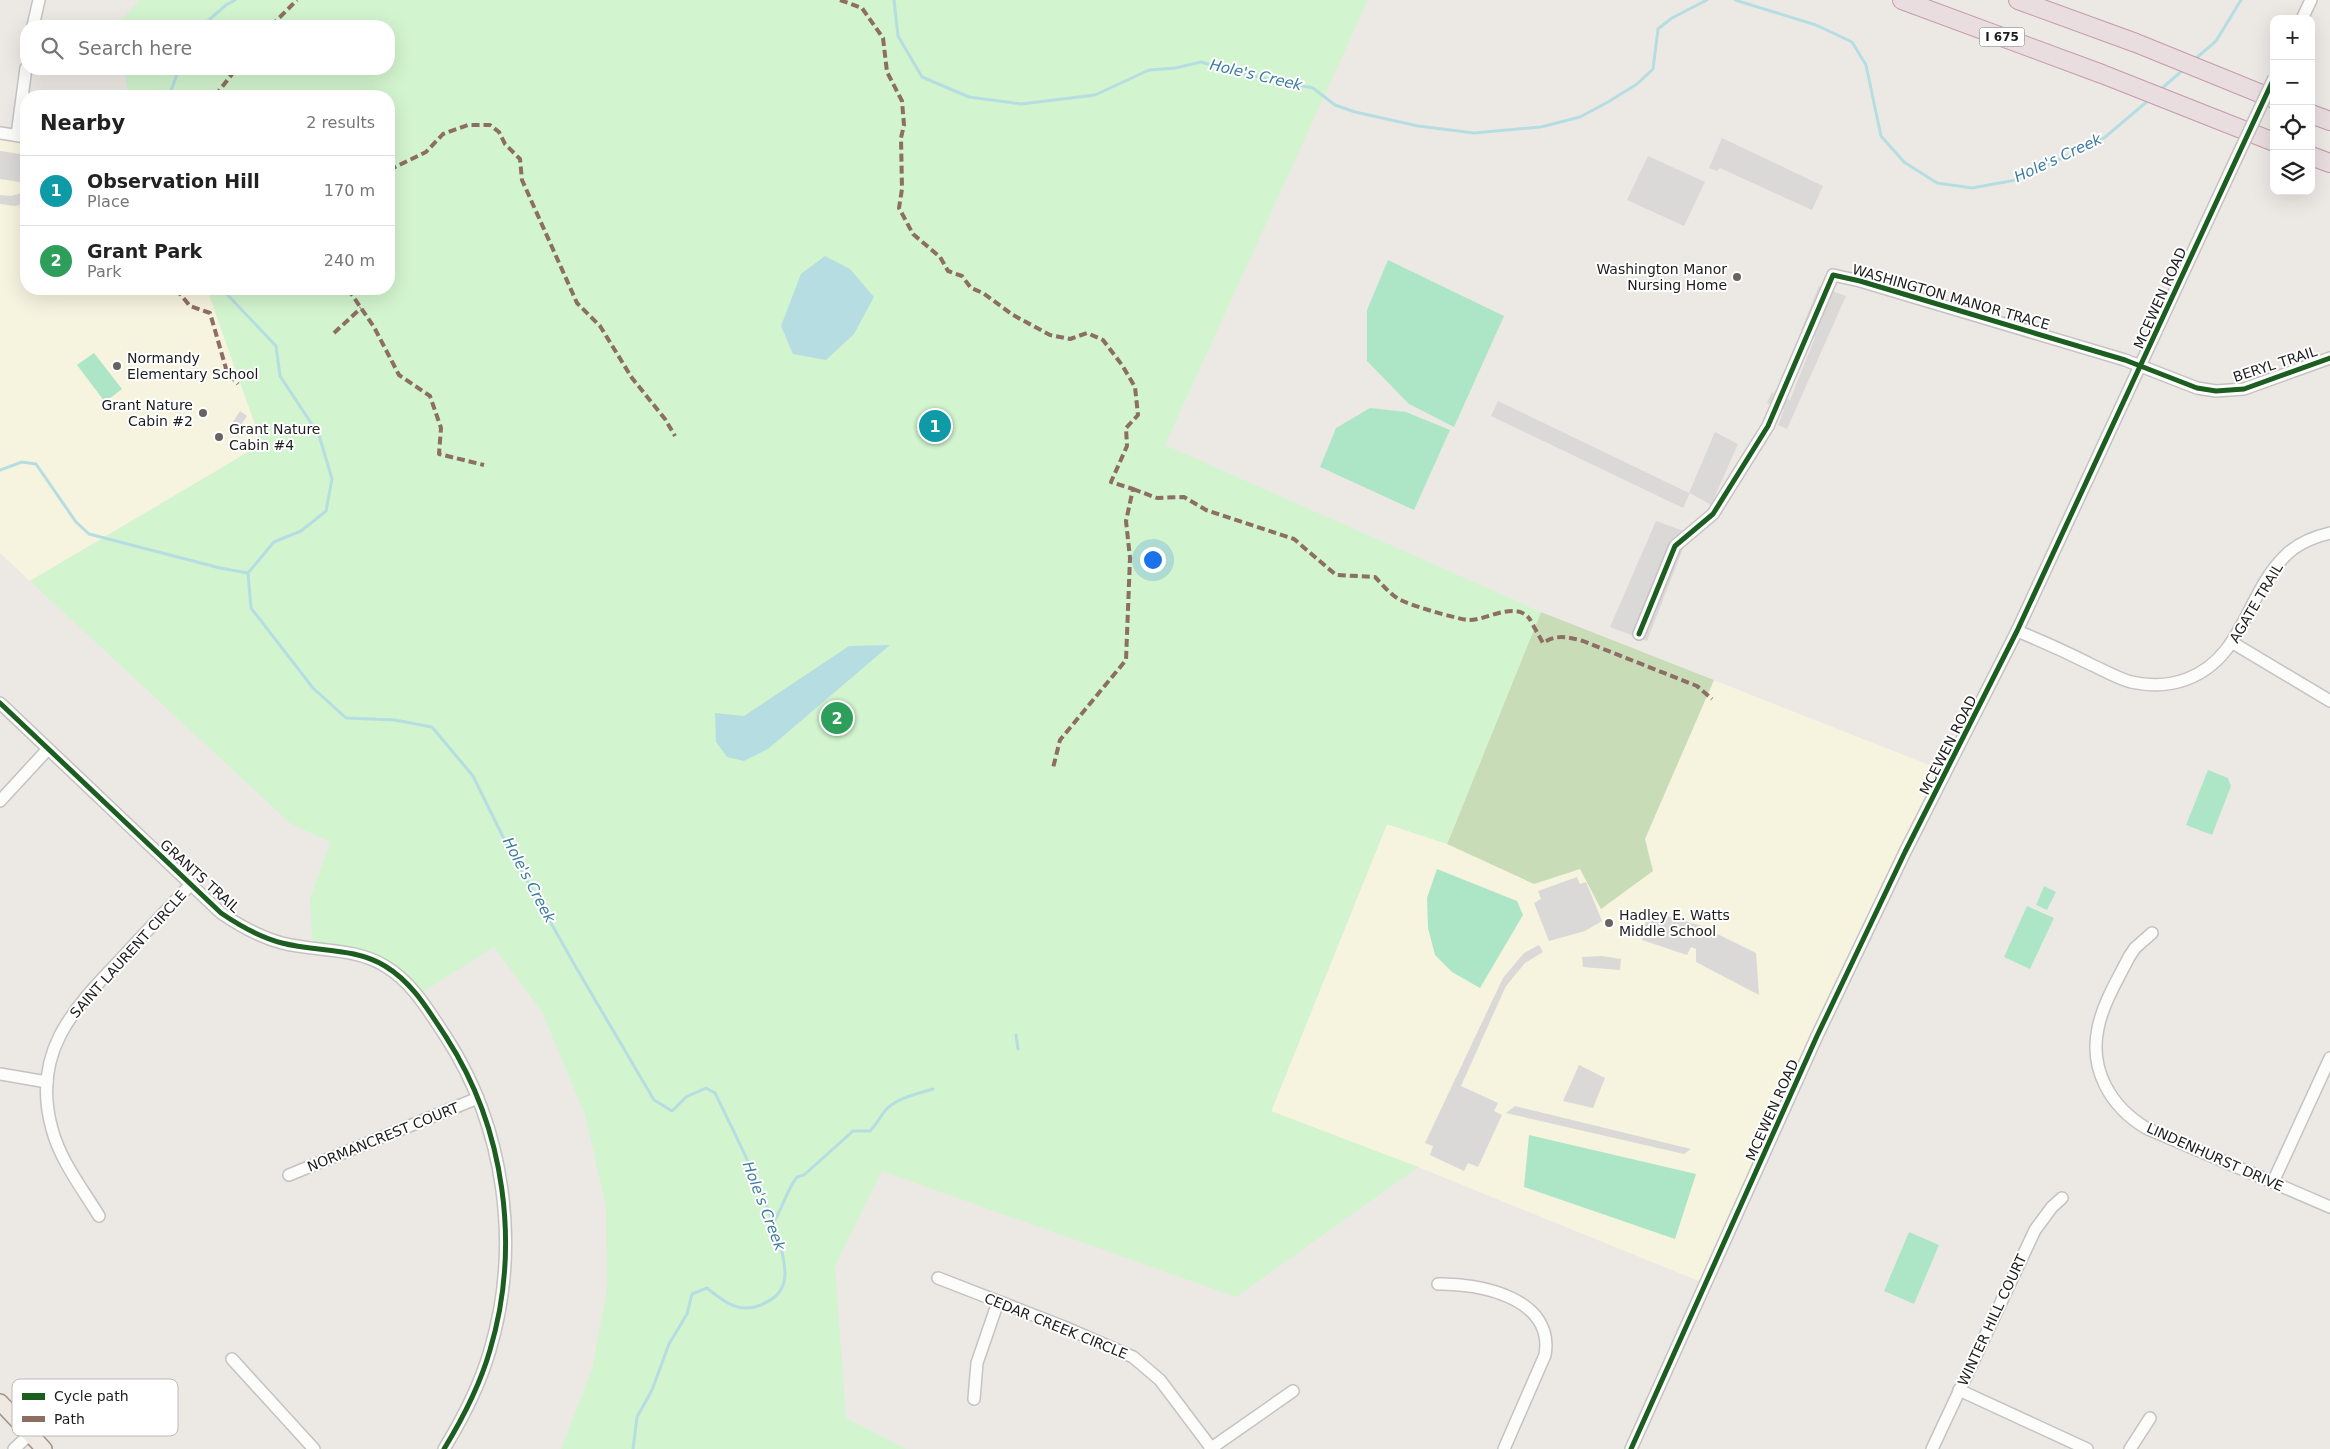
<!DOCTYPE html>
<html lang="en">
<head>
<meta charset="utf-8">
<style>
	:root { --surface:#fff; --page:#f6f6f6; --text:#222; --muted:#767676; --line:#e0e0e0; --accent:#111827 }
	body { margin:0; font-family:"DejaVu Sans",sans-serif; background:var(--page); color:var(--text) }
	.controls { position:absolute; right:15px; top:15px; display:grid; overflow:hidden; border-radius:10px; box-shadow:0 5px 20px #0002 }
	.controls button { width:45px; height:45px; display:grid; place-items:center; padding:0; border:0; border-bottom:1px solid var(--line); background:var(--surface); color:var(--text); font:25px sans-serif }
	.you { position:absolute; left:1152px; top:559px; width:18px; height:18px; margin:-12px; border:4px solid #fff; border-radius:50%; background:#1a73e8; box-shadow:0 0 0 8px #1a73e833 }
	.badge { display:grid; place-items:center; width:32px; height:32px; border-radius:50%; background:var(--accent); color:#fff; font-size:16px; font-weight:700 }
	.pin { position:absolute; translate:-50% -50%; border:2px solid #fff; box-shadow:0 1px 5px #0006 }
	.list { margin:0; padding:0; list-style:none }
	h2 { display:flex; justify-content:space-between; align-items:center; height:65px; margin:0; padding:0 20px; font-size:21px }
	h2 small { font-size:16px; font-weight:400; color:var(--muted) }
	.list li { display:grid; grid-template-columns:32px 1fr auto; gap:15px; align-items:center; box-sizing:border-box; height:70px; padding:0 20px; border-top:1px solid var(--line) }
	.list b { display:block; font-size:19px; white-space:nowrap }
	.list p { margin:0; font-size:16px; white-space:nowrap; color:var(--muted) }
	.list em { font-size:16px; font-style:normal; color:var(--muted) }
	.icon { flex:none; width:28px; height:28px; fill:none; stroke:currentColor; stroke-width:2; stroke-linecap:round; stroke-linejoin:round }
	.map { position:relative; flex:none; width:2330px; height:1449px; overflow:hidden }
	.search { position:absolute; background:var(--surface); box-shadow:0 5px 20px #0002; left:20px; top:20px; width:375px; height:55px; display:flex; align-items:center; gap:12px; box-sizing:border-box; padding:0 18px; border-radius:20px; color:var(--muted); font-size:19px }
	.panel { position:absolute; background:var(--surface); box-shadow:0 5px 20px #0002; left:20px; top:90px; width:375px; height:205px; border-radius:20px }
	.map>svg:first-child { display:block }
	.education { fill:#f6f3df }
	.forest { fill:#c9dcb8 }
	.park { fill:#d2f4ce }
	.pitch { fill:#ade6c7 }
	.parking { fill:#dad9d7 }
	.water { fill:#b6dee2 }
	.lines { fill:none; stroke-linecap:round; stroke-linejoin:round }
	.stream { stroke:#b6dee2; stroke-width:3 }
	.minor-casing { stroke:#c4c3c1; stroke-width:14 }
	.major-casing { stroke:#a29381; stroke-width:18 }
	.highway-casing { stroke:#c39aab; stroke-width:20 }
	.minor { stroke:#fcfcfb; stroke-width:11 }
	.major { stroke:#f0e9e3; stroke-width:15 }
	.highway { stroke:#e9dde0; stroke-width:18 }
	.minor-bridge-casing { stroke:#c4c3c1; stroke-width:14; stroke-linecap:butt }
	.minor-bridge { stroke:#fcfcfb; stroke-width:11 }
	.quiet { stroke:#8d6e63; stroke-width:4; stroke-dasharray:8 4; stroke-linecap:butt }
	.cycleway-casing { stroke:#fff; stroke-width:8 }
	.cycleway { stroke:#1b5e20; stroke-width:5 }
	.poi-dot { fill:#656463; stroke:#fff; stroke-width:2 }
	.labels { text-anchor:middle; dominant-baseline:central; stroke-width:4; stroke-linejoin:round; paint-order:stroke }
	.shield { fill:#fff; stroke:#616161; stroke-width:1 }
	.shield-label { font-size:12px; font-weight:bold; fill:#1d1d1d }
	.poi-label { font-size:14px; fill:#1d1d1d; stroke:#fff; text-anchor:start }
	.street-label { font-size:14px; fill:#1d1d1d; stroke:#fff }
	.water-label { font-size:15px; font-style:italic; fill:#3e7ca2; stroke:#fff }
	.key { fill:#fff; stroke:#bbb; stroke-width:1 }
	.key-label { font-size:14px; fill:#1d1d1d }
</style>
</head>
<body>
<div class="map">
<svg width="2330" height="1449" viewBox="0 0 2330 1449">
	<rect width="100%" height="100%" fill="#ece9e5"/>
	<g class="education">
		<polygon points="0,133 26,137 26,289 207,289 262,444 30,581 0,553"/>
		<polygon points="1541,612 1947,772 1706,1284 1418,1167 1271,1112 1387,824 1447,843"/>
	</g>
	<polygon class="forest" points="1541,612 1714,680 1645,839 1653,871 1601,909 1580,869 1534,884 1447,844"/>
	<polygon class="park" points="140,0 1368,0 1165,445 1541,612 1447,844 1387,824 1271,1111 1418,1167 1236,1297 882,1171 835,1266 846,1418 906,1449 561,1449 592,1369 607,1289 606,1207 585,1115 542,1012 494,947 418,995 383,964 313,948 310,899 330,842 291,824 30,581 262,444 207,289 389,289 389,96 128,96 125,69 389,69 389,26 120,26 119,23"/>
	<g class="pitch">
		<polygon points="1388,260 1504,316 1454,427 1409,404 1367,361 1367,310"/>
		<polygon points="94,353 122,389 105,402 77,365"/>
		<polygon points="1370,408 1406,412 1450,430 1414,510 1320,467 1336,428"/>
		<polygon points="2208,770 2228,778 2231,786 2212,835 2186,825"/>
		<polygon points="1437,869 1517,901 1523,915 1480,988 1452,972 1435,955 1428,928 1427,898"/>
		<polygon points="2044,886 2056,892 2047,910 2036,905"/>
		<polygon points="2027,906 2054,918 2030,969 2004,957"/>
		<polygon points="1529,1135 1696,1174 1675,1239 1524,1187"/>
		<polygon points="1909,1232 1939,1245 1914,1304 1884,1291"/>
	</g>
	<g class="parking">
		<polygon points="1722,138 1823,186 1812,210 1720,168 1717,171 1709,168"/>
		<polygon points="0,151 26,155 26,183 0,179"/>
		<polygon points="1648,156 1705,182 1684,226 1627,200"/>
		<polygon points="26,192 26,203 15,206 0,204 0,195 11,196"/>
		<polygon points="1819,286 1846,296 1787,429 1778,425 1784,410 1767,403 1772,392 1790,400 1815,337 1801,330"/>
		<polygon points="1498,401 1689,493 1715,432 1738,444 1711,505 1690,493 1683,508 1491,416"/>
		<polygon points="240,411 247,416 238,429 231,425"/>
		<polygon points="1656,521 1689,533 1647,641 1610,627"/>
		<polygon points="1577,877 1580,884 1586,882 1602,921 1585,931 1549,941 1534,903 1541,899 1538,891"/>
		<polygon points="1648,911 1699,925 1756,953 1759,995 1696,962 1696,949 1691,947 1687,955 1642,940"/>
		<polygon points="1539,945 1543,952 1525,963 1506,986 1461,1086 1498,1103 1494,1111 1502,1115 1478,1167 1468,1163 1464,1171 1430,1155 1433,1146 1425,1143 1503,978 1524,953"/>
		<polygon points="1602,956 1621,959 1620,970 1583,967 1582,957"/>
		<polygon points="1579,1065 1605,1078 1593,1108 1563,1101"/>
		<polygon points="1515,1106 1691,1149 1684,1154 1506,1113"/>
	</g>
	<g class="water">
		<polygon points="825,256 850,269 874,297 854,334 826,360 793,354 781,326 801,274"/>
		<polygon points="890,645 768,749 744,761 727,757 716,742 715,713 744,716 849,646"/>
	</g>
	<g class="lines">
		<g class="stream">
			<polyline points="894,0 898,36 922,77 969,97 1021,104 1095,95 1149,70 1175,68 1201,62 1239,73 1313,88 1335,105 1355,112 1418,126 1474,133 1541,127 1580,117 1608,102 1637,84 1653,69 1658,29 1672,18 1707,0"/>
			<polyline points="1735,0 1816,25 1852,42 1866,65 1881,136 1904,162 1937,183 1972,188 2016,180 2104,138 2150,99"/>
			<polyline points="202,26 226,5 235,0"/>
			<polyline points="2194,60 2216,41 2241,0"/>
			<polyline points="2160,90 2184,69"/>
			<polyline points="169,96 179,69"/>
			<path d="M 222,289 L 276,346 L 280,376 L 319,435 L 332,479 L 326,511 L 301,531 L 274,542 L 248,573 L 251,608 L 313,688 L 346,718 L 395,720 L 432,727 L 473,776 L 506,843 L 574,964 L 654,1100 L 672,1111 L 686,1097 L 706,1088 L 715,1093 C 731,1126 797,1254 783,1285 C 779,1296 771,1300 761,1305 C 739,1314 724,1302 707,1288 L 692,1294 L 687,1314 L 669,1344 L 652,1390 L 637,1417 L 633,1449"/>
			<polyline points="0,470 22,462 36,464 76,522 89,534 220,568 248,573"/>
			<polyline points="1016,1035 1018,1049"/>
			<path d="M 773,1223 C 783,1208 786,1191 797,1177 L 804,1175 L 853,1131 L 870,1131 C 876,1125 879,1119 884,1112 C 895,1098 917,1094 933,1089"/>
		</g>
		<defs>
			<g id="minor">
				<polyline points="2302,19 2311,0"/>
				<polyline points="33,26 39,0"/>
				<polyline points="0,133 26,137"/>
				<polyline points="17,135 26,68"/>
				<path d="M 2017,631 C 2042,641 2066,652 2090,664 C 2103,670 2117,678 2131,682 C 2150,686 2169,686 2187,679 C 2243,658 2246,595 2284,557 C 2296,544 2313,537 2330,533"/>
				<polyline points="1639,634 1675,546 1713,514 1768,426 1833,275 1860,281 2125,360 2197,388 2216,391 2244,389 2330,358"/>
				<polyline points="2233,643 2330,701"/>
				<path d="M 0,703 L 221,913 C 240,926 259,937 282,943 C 316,952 354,947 385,966 C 413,983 428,1010 446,1037 C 505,1128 521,1246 490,1350 C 480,1385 463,1418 444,1449"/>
				<polyline points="0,801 48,749"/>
				<path d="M 2152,933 L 2135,948 L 2129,957 C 2118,979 2103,1003 2098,1028 C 2089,1070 2111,1107 2146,1128 L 2330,1207"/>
				<polyline points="0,1074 47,1082"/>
				<polyline points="289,1175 478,1098"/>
				<polyline points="2273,1182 2330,1058"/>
				<path d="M 99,1216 C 82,1188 60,1160 52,1129 C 31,1054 72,1010 120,960 C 143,935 167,910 190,885"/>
				<polyline points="938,1278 1064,1327 1133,1357 1160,1380 1212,1449"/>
				<path d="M 1438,1284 C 1479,1283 1555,1298 1545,1355 L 1504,1449"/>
				<polyline points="232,1359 314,1449"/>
				<polyline points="1959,1390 2087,1449"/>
				<polyline points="974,1399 977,1363 998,1302"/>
				<polyline points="14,1449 30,1434"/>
				<polyline points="1210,1449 1293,1391"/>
				<polyline points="1631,1449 1817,1036 1905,852 2017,631 2230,172"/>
				<polyline points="1932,1449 2035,1230 2052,1207 2062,1198"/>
				<polyline points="2130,1449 2150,1418"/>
			</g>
			<polyline id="major" points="0,1402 44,1449"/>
			<g id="highway">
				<polyline points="1902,0 2102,74 2274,142"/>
				<polyline points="2018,0 2136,43 2274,99"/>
				<polyline points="2311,114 2330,121"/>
				<polyline points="2311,156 2330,163"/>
			</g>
		</defs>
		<use href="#minor" class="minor-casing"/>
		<use href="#major" class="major-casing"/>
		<use href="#highway" class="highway-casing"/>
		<use href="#minor" class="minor"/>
		<use href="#major" class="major"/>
		<use href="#highway" class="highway"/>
		<defs>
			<polyline id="minor-bridge" points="2230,172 2274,78"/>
		</defs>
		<use href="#minor-bridge" class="minor-bridge-casing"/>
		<use href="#minor-bridge" class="minor-bridge"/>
		<g class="quiet">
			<polyline points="840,0 862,8 883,38 887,72 902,101 904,125 901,138 902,189 899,208 913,234 940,257 948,271 962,276 971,288 983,293 1013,315 1050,335 1070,339 1087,333 1103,340 1122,365 1135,387 1138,415 1126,428 1127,446 1111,482 1133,489 1126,521 1130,558 1126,660 1060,740 1053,768"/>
			<polyline points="271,26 297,0"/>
			<polyline points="215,96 236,69"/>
			<polyline points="389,170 426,152 443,134 468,125 490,125 499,132 505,144 520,159 522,180 577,303 600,326 632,378 665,419 675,436"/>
			<polyline points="176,289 190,306 210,313 227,372 238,384"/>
			<polyline points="348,289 374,327 399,375 430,396 441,428 439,454 484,465"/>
			<polyline points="334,333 361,308"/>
			<path d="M 1133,489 L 1157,498 L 1184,497 L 1206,510 L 1294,539 L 1336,575 L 1375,577 C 1382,584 1389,593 1397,598 C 1407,605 1455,618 1467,620 C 1485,622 1517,598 1531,621"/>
			<path d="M 1533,625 L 1543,643 C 1556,634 1568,637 1583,641 L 1697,686 L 1712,699"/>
		</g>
		<defs>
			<g id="cycleway">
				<polyline points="1639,634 1675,546 1713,514 1768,426 1833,275 1860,281 2125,360 2197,388 2216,391 2244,389 2330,358"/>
				<path d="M 0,703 L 221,913 C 240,926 259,937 282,943 C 316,952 354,947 385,966 C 413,983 428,1010 446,1037 C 505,1128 521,1246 490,1350 C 480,1385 463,1418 444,1449"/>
				<polyline points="1631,1449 1817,1036 1905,852 2017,631 2274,78"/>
			</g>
		</defs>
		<use href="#cycleway" class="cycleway-casing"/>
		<use href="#cycleway" class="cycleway"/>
	</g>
	<g class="poi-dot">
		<circle cx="1737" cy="277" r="5"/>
		<circle cx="117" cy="366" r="5"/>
		<circle cx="203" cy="413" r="5"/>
		<circle cx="219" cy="437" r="5"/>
		<circle cx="1609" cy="923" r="5"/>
	</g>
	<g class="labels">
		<rect class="shield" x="1979.5" y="27.5" width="45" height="19" rx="4"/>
		<g class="shield-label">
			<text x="2002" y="37">I 675</text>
		</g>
		<g class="poi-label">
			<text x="1727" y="269" text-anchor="end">Washington Manor<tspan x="1727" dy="16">Nursing Home</tspan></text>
			<text x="127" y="358">Normandy<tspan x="127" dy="16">Elementary School</tspan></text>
			<text x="193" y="405" text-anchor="end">Grant Nature<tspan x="193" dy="16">Cabin #2</tspan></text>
			<text x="229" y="429">Grant Nature<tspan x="229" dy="16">Cabin #4</tspan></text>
			<text x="1619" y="915">Hadley E. Watts<tspan x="1619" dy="16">Middle School</tspan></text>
		</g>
		<g class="street-label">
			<text transform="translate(1951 297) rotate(16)">WASHINGTON MANOR TRACE</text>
			<text transform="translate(2160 298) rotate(-66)">MCEWEN ROAD</text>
			<text transform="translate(2275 364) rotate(-18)">BERYL TRAIL</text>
			<text transform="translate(2256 603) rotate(-59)">AGATE TRAIL</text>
			<text transform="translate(1948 745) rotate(-63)">MCEWEN ROAD</text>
			<text transform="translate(200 876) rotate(42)">GRANTS TRAIL</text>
			<text transform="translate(128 954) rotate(-48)">SAINT LAURENT CIRCLE</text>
			<text transform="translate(1772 1110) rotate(-66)">MCEWEN ROAD</text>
			<text transform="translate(383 1137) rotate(-22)">NORMANCREST COURT</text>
			<text transform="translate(2215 1157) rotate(24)">LINDENHURST DRIVE</text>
			<text transform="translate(1992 1320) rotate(-65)">WINTER HILL COURT</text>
			<text transform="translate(1056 1326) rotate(22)">CEDAR CREEK CIRCLE</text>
		</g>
		<g class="water-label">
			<text transform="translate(1256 75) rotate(13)">Hole's Creek</text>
			<text transform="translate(2058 158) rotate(-25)">Hole's Creek</text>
			<text transform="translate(529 880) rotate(62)">Hole's Creek</text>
			<text transform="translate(764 1206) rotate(69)">Hole's Creek</text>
		</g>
	</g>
	<rect x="12" y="1379" width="166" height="57" rx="8" class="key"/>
	<rect x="22" y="1393" width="23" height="7" fill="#1b5e20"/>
	<rect x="22" y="1416" width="23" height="6" fill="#8d6e63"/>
	<g class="key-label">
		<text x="54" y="1401">Cycle path</text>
		<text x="54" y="1424">Path</text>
	</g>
</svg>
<div class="controls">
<button>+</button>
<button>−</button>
<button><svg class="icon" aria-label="locate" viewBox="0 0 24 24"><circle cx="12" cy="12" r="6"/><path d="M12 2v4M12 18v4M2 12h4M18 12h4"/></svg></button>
<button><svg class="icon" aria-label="layers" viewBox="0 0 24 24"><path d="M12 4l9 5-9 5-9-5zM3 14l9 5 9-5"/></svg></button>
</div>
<div class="you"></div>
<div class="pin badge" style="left:935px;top:426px;background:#0f9aa8">1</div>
<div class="pin badge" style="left:837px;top:718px;background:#2e9e5b">2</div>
<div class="search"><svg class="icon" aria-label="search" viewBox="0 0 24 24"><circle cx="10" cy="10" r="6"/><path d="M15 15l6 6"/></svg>Search here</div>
<section class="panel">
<h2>Nearby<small>2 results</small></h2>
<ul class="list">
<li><span class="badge" style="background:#0f9aa8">1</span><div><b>Observation Hill</b><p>Place</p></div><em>170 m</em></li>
<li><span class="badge" style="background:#2e9e5b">2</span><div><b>Grant Park</b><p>Park</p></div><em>240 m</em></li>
</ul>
</section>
</div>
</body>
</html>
